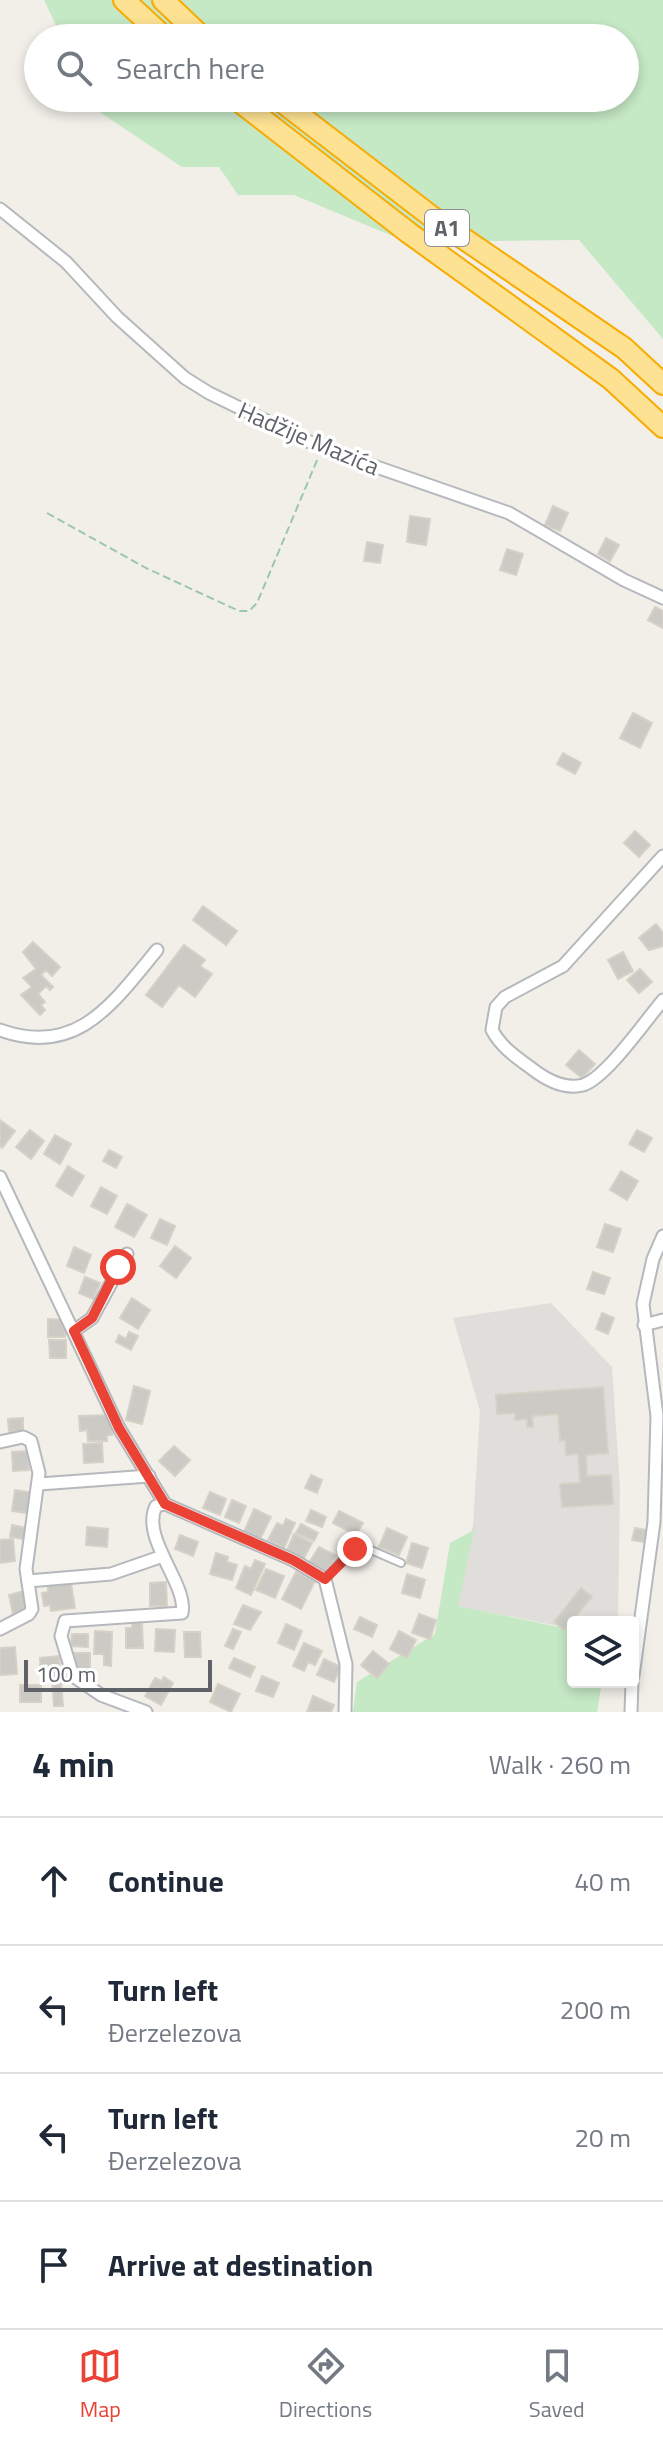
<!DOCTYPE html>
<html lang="en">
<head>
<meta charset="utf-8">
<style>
	:root { --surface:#fff; --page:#f2f2f3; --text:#1f2937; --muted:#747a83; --line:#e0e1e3; --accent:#ea4335 }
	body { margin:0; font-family:"Titillium Web",sans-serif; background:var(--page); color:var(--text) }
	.controls { position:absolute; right:24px; bottom:24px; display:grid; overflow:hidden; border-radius:8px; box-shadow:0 4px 12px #0003 }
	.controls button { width:72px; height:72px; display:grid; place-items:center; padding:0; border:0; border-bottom:2px solid var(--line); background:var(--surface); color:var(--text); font:40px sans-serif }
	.scale { position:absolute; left:24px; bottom:20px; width:188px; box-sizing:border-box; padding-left:8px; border:4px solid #5f6368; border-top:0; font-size:22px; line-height:28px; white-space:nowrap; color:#5f6368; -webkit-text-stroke:6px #fff; paint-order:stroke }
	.stop { position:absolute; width:24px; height:24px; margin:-18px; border:6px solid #ea4335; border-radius:50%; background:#fff }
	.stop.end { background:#ea4335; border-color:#fff; box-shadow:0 2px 8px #0008 }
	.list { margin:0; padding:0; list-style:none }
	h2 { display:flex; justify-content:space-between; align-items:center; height:104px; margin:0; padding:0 32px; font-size:34px }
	h2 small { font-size:26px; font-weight:400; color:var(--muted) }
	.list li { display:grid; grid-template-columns:52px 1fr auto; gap:24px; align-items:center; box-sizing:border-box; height:128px; padding:0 32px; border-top:2px solid var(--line) }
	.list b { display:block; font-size:30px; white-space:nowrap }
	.list p { margin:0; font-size:26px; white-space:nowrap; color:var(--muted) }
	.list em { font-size:26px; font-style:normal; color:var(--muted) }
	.icon { flex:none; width:44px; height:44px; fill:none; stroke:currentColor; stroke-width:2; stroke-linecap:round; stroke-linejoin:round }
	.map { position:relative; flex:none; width:663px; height:1712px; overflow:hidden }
	.search { position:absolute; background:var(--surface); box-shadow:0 4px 12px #0003; left:24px; right:24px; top:24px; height:88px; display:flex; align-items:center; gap:20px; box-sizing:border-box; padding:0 28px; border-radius:44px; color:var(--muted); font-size:30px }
	.sheet { height:616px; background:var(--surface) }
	nav { display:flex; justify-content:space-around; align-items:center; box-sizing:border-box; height:112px; border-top:2px solid var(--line); background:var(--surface); font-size:22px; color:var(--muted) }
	nav a { display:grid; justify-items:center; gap:4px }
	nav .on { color:var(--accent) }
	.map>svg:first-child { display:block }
	.industrial { fill:#e0deda }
	.green { fill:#c5e8c5 }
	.building { fill:#cccac5; stroke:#d6d1c6; stroke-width:2 }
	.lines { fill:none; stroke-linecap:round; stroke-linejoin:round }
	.lane-casing { stroke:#b5b8bc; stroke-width:10 }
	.street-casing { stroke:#b5b8bc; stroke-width:15 }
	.highway-casing { stroke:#f9ab00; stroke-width:24 }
	.path { stroke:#9cc7a9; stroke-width:2; stroke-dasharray:8 4; stroke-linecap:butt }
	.lane { stroke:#fff; stroke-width:6 }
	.street { stroke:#fff; stroke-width:11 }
	.highway { stroke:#fde293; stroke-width:20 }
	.route { stroke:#ea4335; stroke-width:10 }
	.labels { text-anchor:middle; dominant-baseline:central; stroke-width:7; stroke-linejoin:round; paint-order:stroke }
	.shield { fill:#fff; stroke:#8f9295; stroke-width:2 }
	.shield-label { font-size:22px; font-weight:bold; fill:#5f6368 }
	.street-label { font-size:24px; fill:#5f6368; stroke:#fff }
</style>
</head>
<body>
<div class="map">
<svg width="663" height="1712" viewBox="0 0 663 1712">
	<rect width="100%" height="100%" fill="#f1efe8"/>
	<polygon class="industrial" points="551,1303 612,1367 620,1487 618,1622 573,1622 573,1629 457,1606 473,1525 480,1411 453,1318"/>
	<g class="green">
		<polygon points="44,0 663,0 663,339 579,240 407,242 294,195 238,195 219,167 182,167 98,111 91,98 625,98 625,38 62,38"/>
		<polygon points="474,1530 458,1606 573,1630 573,1682 602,1682 597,1712 353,1712 357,1682 435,1634 450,1543"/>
	</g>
	<g class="building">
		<polygon points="553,506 568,513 560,531 545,525"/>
		<polygon points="410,516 430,519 426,545 407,542"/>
		<polygon points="606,538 619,545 610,561 598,554"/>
		<polygon points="367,542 383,545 380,563 364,561"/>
		<polygon points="507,549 523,554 516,575 500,570"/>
		<polygon points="655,607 663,611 663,628 648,620"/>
		<polygon points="633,713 652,723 640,748 620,738"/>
		<polygon points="563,753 581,763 575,774 557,764"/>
		<polygon points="635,831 650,845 639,857 624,843"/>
		<polygon points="203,906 237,931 226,945 193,920"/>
		<polygon points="656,924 663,933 663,946 649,950 639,938"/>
		<polygon points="33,942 60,967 52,976 46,970 41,975 53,987 50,990 46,986 38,994 45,1002 41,1005 45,1010 40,1015 21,995 32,987 23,978 36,969 23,952"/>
		<polygon points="184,945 205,960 200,966 212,974 195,997 179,985 162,1007 146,995"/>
		<polygon points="623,952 633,971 618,979 608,960"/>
		<polygon points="640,969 652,982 639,993 627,980"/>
		<polygon points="579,1050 595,1064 582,1078 566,1065"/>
		<polygon points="0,1120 15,1131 2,1148 0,1146"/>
		<polygon points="30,1130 44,1141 31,1159 16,1147"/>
		<polygon points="637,1130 652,1138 644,1152 629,1144"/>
		<polygon points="55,1135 71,1144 60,1164 44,1154"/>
		<polygon points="109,1150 122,1157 116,1168 103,1161"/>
		<polygon points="68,1166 84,1176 72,1196 56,1186"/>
		<polygon points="621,1171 638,1181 627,1200 610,1190"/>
		<polygon points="101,1187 117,1196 107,1214 91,1206"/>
		<polygon points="127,1204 147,1215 134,1237 115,1227"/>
		<polygon points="160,1219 175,1226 167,1245 151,1238"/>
		<polygon points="605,1224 621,1229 613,1252 597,1247"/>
		<polygon points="175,1246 191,1258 176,1278 160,1266"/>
		<polygon points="74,1247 91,1255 84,1273 67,1266"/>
		<polygon points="593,1272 610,1278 604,1294 587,1289"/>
		<polygon points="85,1277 100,1283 93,1299 79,1293"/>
		<polygon points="132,1298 150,1310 138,1329 120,1318"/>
		<polygon points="602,1313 614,1318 608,1334 596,1329"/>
		<polygon points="48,1319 66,1320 65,1337 48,1337"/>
		<polygon points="129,1332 138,1336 131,1350 116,1342 119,1335 126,1339"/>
		<polygon points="49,1340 66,1340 66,1358 50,1358"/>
		<polygon points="134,1386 150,1391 142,1424 126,1420"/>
		<polygon points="603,1387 608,1453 586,1455 587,1476 611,1475 613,1504 562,1507 560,1484 580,1483 578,1454 566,1455 565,1440 560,1441 558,1414 532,1416 533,1427 527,1427 527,1419 515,1420 515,1413 497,1414 496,1395"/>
		<polygon points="112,1415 112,1435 107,1435 107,1441 88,1441 87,1430 80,1431 79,1416"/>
		<polygon points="23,1418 23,1431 9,1432 8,1419"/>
		<polygon points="102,1443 103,1462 84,1463 83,1444"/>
		<polygon points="174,1446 190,1460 175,1476 159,1461"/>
		<polygon points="28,1451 29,1470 13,1471 12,1452"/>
		<polygon points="311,1475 322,1480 317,1493 305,1488"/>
		<polygon points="15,1490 35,1493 32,1514 12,1511"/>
		<polygon points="210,1492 226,1499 220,1515 203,1508"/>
		<polygon points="232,1500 246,1506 239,1523 225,1517"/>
		<polygon points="254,1509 271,1517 260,1539 244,1532"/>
		<polygon points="311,1510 326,1517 322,1527 306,1521"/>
		<polygon points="339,1511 363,1523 356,1535 333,1523"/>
		<polygon points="286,1519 295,1523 284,1548 268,1540 277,1523 283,1526"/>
		<polygon points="301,1524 318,1533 314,1541 296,1533"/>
		<polygon points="12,1525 26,1528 24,1539 10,1537"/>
		<polygon points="87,1527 108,1529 107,1547 86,1545"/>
		<polygon points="387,1528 407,1537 399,1555 379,1547"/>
		<polygon points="635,1528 651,1531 649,1543 632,1540"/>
		<polygon points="294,1534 312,1543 304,1558 287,1550"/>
		<polygon points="180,1535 198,1542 193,1556 175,1549"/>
		<polygon points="13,1539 15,1561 0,1563 0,1540"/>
		<polygon points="412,1543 428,1548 422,1568 406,1563"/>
		<polygon points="319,1547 336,1556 326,1573 309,1563"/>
		<polygon points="216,1553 228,1557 227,1562 237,1565 232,1580 210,1574"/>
		<polygon points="255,1560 265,1564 251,1595 236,1588 245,1566 251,1569"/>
		<polygon points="266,1569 284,1576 275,1598 256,1590"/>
		<polygon points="296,1572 315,1581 301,1609 282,1599"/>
		<polygon points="407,1574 425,1580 420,1598 402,1593"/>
		<polygon points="166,1582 167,1606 150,1606 150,1583"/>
		<polygon points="71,1583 75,1608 51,1611 50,1605 44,1606 42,1593 48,1592 48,1586"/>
		<polygon points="581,1588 592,1597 564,1630 554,1622"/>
		<polygon points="24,1591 29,1610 13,1614 9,1595"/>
		<polygon points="243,1605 261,1612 250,1630 234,1624"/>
		<polygon points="419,1614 436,1620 430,1639 412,1633"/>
		<polygon points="360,1617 377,1625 372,1637 354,1629"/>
		<polygon points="132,1623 142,1623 143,1648 126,1648 126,1628 132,1628"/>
		<polygon points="286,1624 302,1631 294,1650 278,1643"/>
		<polygon points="156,1629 175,1630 174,1652 155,1651"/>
		<polygon points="233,1629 241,1632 233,1649 225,1646"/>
		<polygon points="95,1631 112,1632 111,1666 104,1665 104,1654 94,1654"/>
		<polygon points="399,1631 416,1640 407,1658 390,1649"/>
		<polygon points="184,1632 200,1632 201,1657 185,1657"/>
		<polygon points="72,1634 88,1634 88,1647 71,1646"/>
		<polygon points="304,1643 322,1651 315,1665 308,1662 304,1671 293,1666"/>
		<polygon points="15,1647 17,1674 0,1675 0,1648"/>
		<polygon points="373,1651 389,1664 377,1678 361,1665"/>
		<rect x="75" y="1653" width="15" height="16"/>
		<polygon points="59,1656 63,1706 54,1706 52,1679 41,1680 40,1658"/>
		<polygon points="234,1658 255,1667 250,1677 229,1668"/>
		<polygon points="324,1659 341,1667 334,1682 317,1675"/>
		<polygon points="262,1676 279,1683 273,1697 256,1691"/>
		<polygon points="164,1677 173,1683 161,1705 145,1696 155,1678 162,1681"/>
		<polygon points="218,1684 240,1694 231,1712 210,1702"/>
		<rect x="20" y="1685" width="21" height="17"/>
		<polygon points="313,1696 334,1705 331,1712 307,1712"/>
	</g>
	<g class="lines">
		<defs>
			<polyline id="lane" points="325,1579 349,1552 364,1547 401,1563"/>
			<g id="street">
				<polyline points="0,209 66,262 117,317 185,378 209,393 322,448 509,513 624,580 663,598"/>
				<path d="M 663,856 L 563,966 L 505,997 L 496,1007 L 492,1030 C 501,1047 516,1057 531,1068 C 545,1079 564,1090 583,1085 C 606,1078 646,1020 663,1000"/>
				<path d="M 0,1030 C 77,1058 113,1003 157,950"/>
				<polyline points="0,1177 119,1428 165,1504 293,1560 325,1579 346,1664 345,1712"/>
				<polyline points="644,1325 663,1320"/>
				<polyline points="74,1331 92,1318 127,1254"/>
				<polyline points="0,1442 23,1437 31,1441 39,1473 26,1569 32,1609 29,1614 0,1629"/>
				<polyline points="39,1484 149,1476"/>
				<polyline points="28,1581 111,1574 160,1557"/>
				<polyline points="633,1676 654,1522 657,1416 643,1304 653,1259 663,1236"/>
				<path d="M 146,1712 L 101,1695 L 73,1676 L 61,1636 L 65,1621 L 182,1613 C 188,1584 140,1538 156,1506 L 165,1504"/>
				<polyline points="631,1712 632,1682"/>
			</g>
			<g id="highway">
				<polyline points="124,0 165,38"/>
				<polyline points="163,0 203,38"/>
				<polyline points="235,98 409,233 611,379 663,427"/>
				<polyline points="277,98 432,217 624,348 663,384"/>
			</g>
		</defs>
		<use href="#lane" class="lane-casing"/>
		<use href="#street" class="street-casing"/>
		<use href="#highway" class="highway-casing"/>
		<polyline class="path" points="47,513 146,568 239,611 249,611 257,603 318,458"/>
		<use href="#lane" class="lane"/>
		<use href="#street" class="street"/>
		<use href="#highway" class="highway"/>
	</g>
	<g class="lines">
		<polyline class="route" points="118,1267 92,1318 74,1331 119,1428 165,1504 293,1560 325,1579 355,1549"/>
	</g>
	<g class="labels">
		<rect class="shield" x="425" y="210" width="44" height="36" rx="6"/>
		<g class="shield-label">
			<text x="447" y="228">A1</text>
		</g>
		<g class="street-label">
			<text transform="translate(309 438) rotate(23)">Hadžije Mazića</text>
		</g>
	</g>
</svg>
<div class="controls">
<button><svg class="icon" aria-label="layers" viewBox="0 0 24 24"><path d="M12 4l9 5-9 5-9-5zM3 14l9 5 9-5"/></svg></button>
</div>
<div class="scale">100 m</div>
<div class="stop" style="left:118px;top:1267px"></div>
<div class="stop end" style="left:355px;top:1549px"></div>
<div class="search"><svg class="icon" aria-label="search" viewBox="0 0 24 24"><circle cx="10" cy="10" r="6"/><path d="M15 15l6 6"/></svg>Search here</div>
</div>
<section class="sheet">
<h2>4 min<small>Walk · 260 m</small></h2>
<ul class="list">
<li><svg class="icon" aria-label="ahead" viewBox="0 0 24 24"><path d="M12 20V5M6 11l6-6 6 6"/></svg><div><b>Continue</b></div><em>40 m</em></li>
<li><svg class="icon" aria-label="left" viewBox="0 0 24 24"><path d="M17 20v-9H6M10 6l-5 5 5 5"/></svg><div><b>Turn left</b><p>Đerzelezova</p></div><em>200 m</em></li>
<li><svg class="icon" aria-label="left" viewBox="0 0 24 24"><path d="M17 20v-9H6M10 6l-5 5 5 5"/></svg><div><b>Turn left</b><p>Đerzelezova</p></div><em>20 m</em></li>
<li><svg class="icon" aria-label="arrive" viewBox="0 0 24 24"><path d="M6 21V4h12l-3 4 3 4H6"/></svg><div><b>Arrive at destination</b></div></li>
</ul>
</section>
<nav>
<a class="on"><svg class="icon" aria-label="map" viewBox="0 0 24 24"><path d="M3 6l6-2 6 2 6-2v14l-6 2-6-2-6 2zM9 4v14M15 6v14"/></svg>Map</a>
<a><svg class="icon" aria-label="directions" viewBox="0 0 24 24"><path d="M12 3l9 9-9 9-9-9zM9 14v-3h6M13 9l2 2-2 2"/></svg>Directions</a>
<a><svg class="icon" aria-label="saved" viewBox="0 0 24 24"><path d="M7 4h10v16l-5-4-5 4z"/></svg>Saved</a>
</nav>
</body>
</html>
